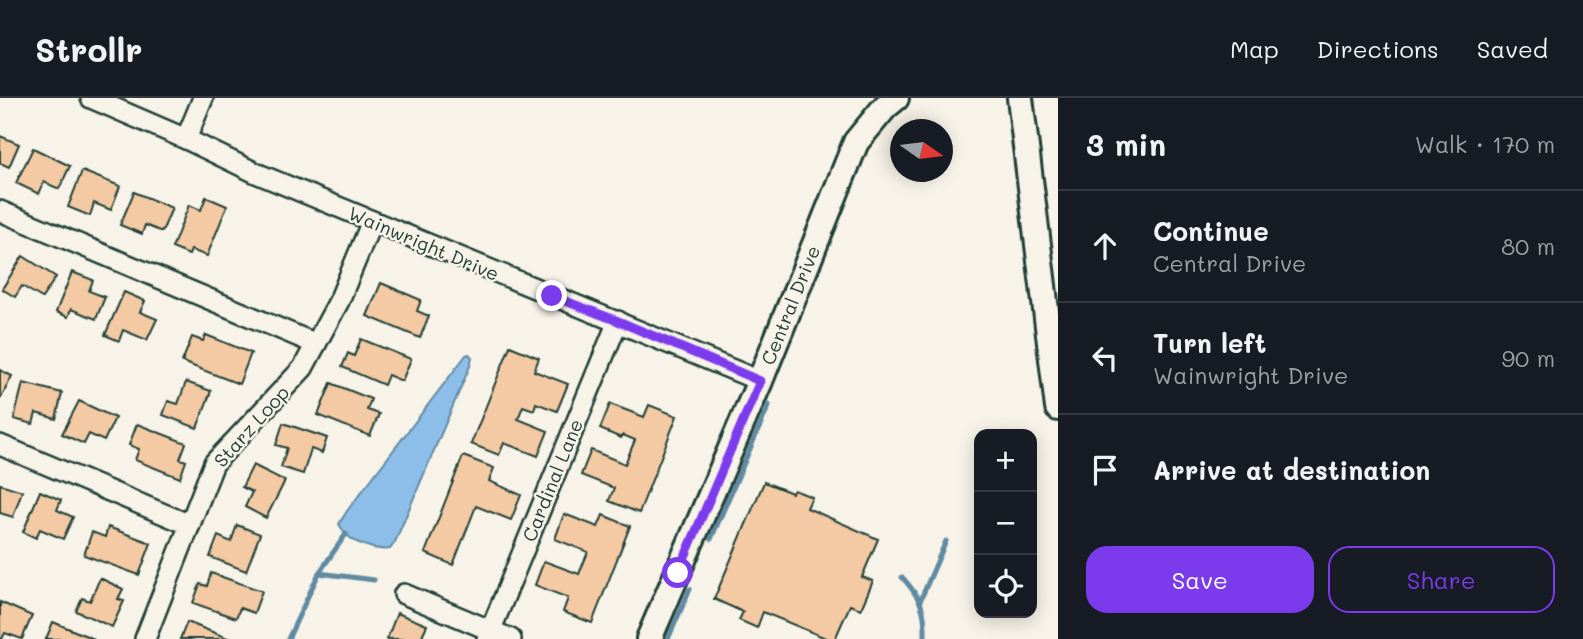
<!DOCTYPE html>
<html lang="en">
<head>
<meta charset="utf-8">
<style>
	:root { --surface:#171b24; --page:#242831; --text:#f1f3f6; --muted:#9ea1a6; --line:#363941; --accent:#7c3aed }
	body { margin:0; font-family:Mali,sans-serif; background:var(--page); color:var(--text) }
	.controls { position:absolute; right:21px; bottom:21px; display:grid; overflow:hidden; border-radius:14px; box-shadow:0 4px 18px #0003 }
	.controls button { width:63px; height:63px; display:grid; place-items:center; padding:0; border:0; border-bottom:2px solid var(--line); background:var(--surface); color:var(--text); font:35px sans-serif }
	.compass { position:absolute; left:890px; top:21px; width:63px; height:63px; border-radius:50%; background:var(--surface); box-shadow:0 4px 18px #0003; rotate:104deg }
	.stop { position:absolute; width:21px; height:21px; margin:-16px; border:5px solid #7c3aed; border-radius:50%; background:#fff }
	.stop.end { background:#7c3aed; border-color:#fff; box-shadow:0 2px 7px #0008 }
	.list { margin:0; padding:0; list-style:none }
	h2 { display:flex; justify-content:space-between; align-items:center; height:91px; margin:0; padding:0 28px; font-size:30px }
	h2 small { font-size:23px; font-weight:400; color:var(--muted) }
	.list li { display:grid; grid-template-columns:46px 1fr auto; gap:21px; align-items:center; box-sizing:border-box; height:112px; padding:0 28px; border-top:2px solid var(--line) }
	.list b { display:block; font-size:26px; white-space:nowrap }
	.list p { margin:0; font-size:23px; white-space:nowrap; color:var(--muted) }
	.list em { font-size:23px; font-style:normal; color:var(--muted) }
	.actions { display:flex; gap:14px; padding:21px 28px }
	.actions a { flex:1; padding:16px 0; border:2px solid var(--accent); border-radius:21px; text-align:center; font-size:24px; color:var(--accent) }
	.actions .main { background:var(--accent); color:#fff }
	.icon { flex:none; width:38px; height:38px; fill:none; stroke:currentColor; stroke-width:2; stroke-linecap:round; stroke-linejoin:round }
	.map { position:relative; flex:none; width:1058px; height:541px; overflow:hidden }
	header { display:flex; align-items:center; gap:42px; box-sizing:border-box; height:98px; padding:0 35px; background:var(--surface); border-bottom:2px solid var(--line) }
	header strong { font-size:33px }
	nav { display:flex; gap:38px; margin-inline-start:auto; font-size:24px }
	main { display:flex }
	aside { flex:1; background:var(--surface) }
	.map>svg:first-child { display:block }
	.water { fill:#8dbee9; stroke:#618aa1; stroke-width:2 }
	.lines { fill:none; stroke-linecap:round; stroke-linejoin:round }
	.stream { stroke:#618aa1; stroke-width:5 }
	.building { fill:#f3caa3; stroke:#1f3d34; stroke-width:2 }
	.minor-casing { stroke:#1f3d34; stroke-width:24 }
	.tertiary-casing { stroke:#1f3d34; stroke-width:30 }
	.minor { stroke:#f7f3e8; stroke-width:19 }
	.tertiary { stroke:#f7f3e8; stroke-width:24 }
	.route { stroke:#7c3aed; stroke-width:9 }
	.labels { text-anchor:middle; dominant-baseline:central; stroke-width:5; stroke-linejoin:round; paint-order:stroke }
	.street-label { font-size:19px; fill:#1f3d34; stroke:#f7f3e8 }
</style>
</head>
<body>
<header>
<strong>Strollr</strong>
<nav><a>Map</a><a>Directions</a><a>Saved</a></nav>
</header>
<main>
<div class="map">
<svg width="1058" height="541" viewBox="0 0 1058 541">
	<rect width="100%" height="100%" fill="#f7f3e8"/>
	<filter id="ink" filterUnits="userSpaceOnUse"><feTurbulence type="fractalNoise" baseFrequency=".0143" numOctaves="2"/><feDisplacementMap in="SourceGraphic" scale="14" xChannelSelector="R" yChannelSelector="G"/><feConvolveMatrix kernelMatrix="1 2 1 2 8 2 1 2 1" color-interpolation-filters="sRGB"/></filter>
	<g filter="url(#ink)">
		<path class="water" d="M 469,256 L 472,259 L 470,268 L 395,444 L 390,451 C 377,453 355,446 346,436 C 343,433 341,429 339,426 L 347,413 L 466,257 Z"/>
		<g class="lines">
			<g class="stream">
				<polyline points="711,441 769,307"/>
				<polyline points="319,475 346,436"/>
				<path d="M 902,479 C 921,500 926,512 925,541"/>
				<polyline points="920,503 946,443"/>
				<polyline points="288,541 319,475 374,482"/>
				<polyline points="668,541 690,491"/>
			</g>
		</g>
		<g class="building">
			<polygon points="0,38 19,46 9,69 0,65"/>
			<polygon points="33,50 70,68 59,91 44,84 39,96 16,85"/>
			<polygon points="82,73 120,88 111,112 94,105 90,118 68,109"/>
			<polygon points="134,94 172,110 162,134 145,127 142,136 120,127"/>
			<polygon points="206,99 227,108 207,158 191,152 189,157 172,150 189,107 201,112"/>
			<polygon points="23,158 56,179 42,200 22,188 15,199 2,191"/>
			<polygon points="72,174 93,182 89,193 105,199 96,221 71,211 68,219 56,214"/>
			<polygon points="381,185 421,202 417,213 429,218 420,240 367,218"/>
			<polygon points="124,194 145,203 140,214 157,221 147,242 123,232 119,243 105,237"/>
			<polygon points="206,237 251,255 239,286 182,264 192,239 203,243"/>
			<polygon points="361,241 411,261 402,283 388,277 384,287 342,269 348,255 354,258"/>
			<polygon points="510,248 539,260 534,273 568,286 557,313 536,305 534,312 523,308 518,321 548,333 538,358 504,345 499,357 471,346"/>
			<polygon points="0,272 12,278 1,300 0,300"/>
			<polygon points="186,284 211,293 197,330 163,317 168,303 178,306"/>
			<polygon points="23,285 62,295 56,321 36,315 33,326 14,321"/>
			<polygon points="331,285 371,301 367,312 379,316 370,338 318,317"/>
			<polygon points="79,303 115,320 104,343 89,336 84,346 62,336"/>
			<polygon points="610,306 644,319 649,307 677,318 639,415 609,403 614,390 581,377 591,352 625,366 635,342 623,337 621,340 600,331"/>
			<polygon points="283,325 327,340 322,355 311,351 303,376 281,369 287,350 276,347"/>
			<polygon points="137,326 186,345 180,361 186,363 180,380 135,362 139,351 129,347"/>
			<polygon points="463,358 494,370 489,383 521,397 511,422 476,408 453,467 425,455"/>
			<polygon points="253,367 285,383 266,420 245,409 252,394 242,389"/>
			<polygon points="764,384 792,395 794,392 812,399 807,410 878,441 862,479 873,483 861,511 850,507 835,541 828,541 763,514 757,530 739,522 743,514 714,501"/>
			<polygon points="0,386 22,393 13,419 0,415"/>
			<polygon points="40,393 61,402 57,412 73,419 63,441 40,431 36,440 23,434"/>
			<polygon points="564,416 598,429 603,417 630,428 592,525 563,514 568,500 535,487 544,463 579,476 588,454 555,441"/>
			<polygon points="237,427 260,436 246,473 210,459 218,438 231,444"/>
			<polygon points="108,429 151,445 139,477 84,457 92,434 105,439"/>
			<polygon points="211,475 262,493 254,515 240,510 236,520 193,505 200,486 207,488"/>
			<polygon points="100,480 123,491 118,501 124,503 112,529 76,513 82,500 90,503"/>
			<polygon points="0,504 32,518 22,541 5,535 2,541 0,541"/>
			<polygon points="397,515 427,527 421,540 424,541 387,541"/>
			<polygon points="53,524 94,541 46,541"/>
			<polygon points="187,524 230,541 180,541"/>
		</g>
		<g class="lines">
			<defs>
				<g id="minor">
					<polyline points="91,0 186,41 256,75 760,283"/>
					<polyline points="186,41 203,0"/>
					<polyline points="0,113 316,246"/>
					<polyline points="0,347 190,427"/>
					<polyline points="404,496 511,541"/>
					<polyline points="145,541 214,365 303,270 339,203 372,123"/>
					<polyline points="487,541 618,223"/>
				</g>
				<g id="tertiary">
					<polyline points="1020,0 1058,310"/>
					<polyline points="649,541 760,283 856,44 885,9 896,0"/>
				</g>
			</defs>
			<use href="#minor" class="minor-casing"/>
			<use href="#tertiary" class="tertiary-casing"/>
			<use href="#minor" class="minor"/>
			<use href="#tertiary" class="tertiary"/>
		</g>
	</g>
	<g class="lines" filter="url(#ink)">
		<polyline class="route" points="552,198 618,223 760,283 678,475"/>
	</g>
	<g class="labels">
		<g class="street-label">
			<text transform="translate(424 145) rotate(23)">Wainwright Drive</text>
			<text transform="translate(790 207) rotate(-68)">Central Drive</text>
			<text transform="translate(251 328) rotate(-48)">Starz Loop</text>
			<text transform="translate(552 382) rotate(-68)">Cardinal Lane</text>
		</g>
	</g>
</svg>
<div class="controls">
<button>+</button>
<button>−</button>
<button><svg class="icon" aria-label="locate" viewBox="0 0 24 24"><circle cx="12" cy="12" r="6"/><path d="M12 2v4M12 18v4M2 12h4M18 12h4"/></svg></button>
</div>
<svg class="compass" viewBox="-18 -18 36 36"><path d="M0-13l5 13h-10z" fill="#e53935"/><path d="M0 13l5-13h-10z" fill="#9ea1a6"/></svg>
<div class="stop" style="left:678px;top:475px"></div>
<div class="stop end" style="left:552px;top:198px"></div>
</div>
<aside>
<h2>3 min<small>Walk · 170 m</small></h2>
<ul class="list">
<li><svg class="icon" aria-label="ahead" viewBox="0 0 24 24"><path d="M12 20V5M6 11l6-6 6 6"/></svg><div><b>Continue</b><p>Central Drive</p></div><em>80 m</em></li>
<li><svg class="icon" aria-label="left" viewBox="0 0 24 24"><path d="M17 20v-9H6M10 6l-5 5 5 5"/></svg><div><b>Turn left</b><p>Wainwright Drive</p></div><em>90 m</em></li>
<li><svg class="icon" aria-label="arrive" viewBox="0 0 24 24"><path d="M6 21V4h12l-3 4 3 4H6"/></svg><div><b>Arrive at destination</b></div></li>
</ul>
<div class="actions"><a class="main">Save</a><a>Share</a></div>
</aside>
</main>
</body>
</html>
